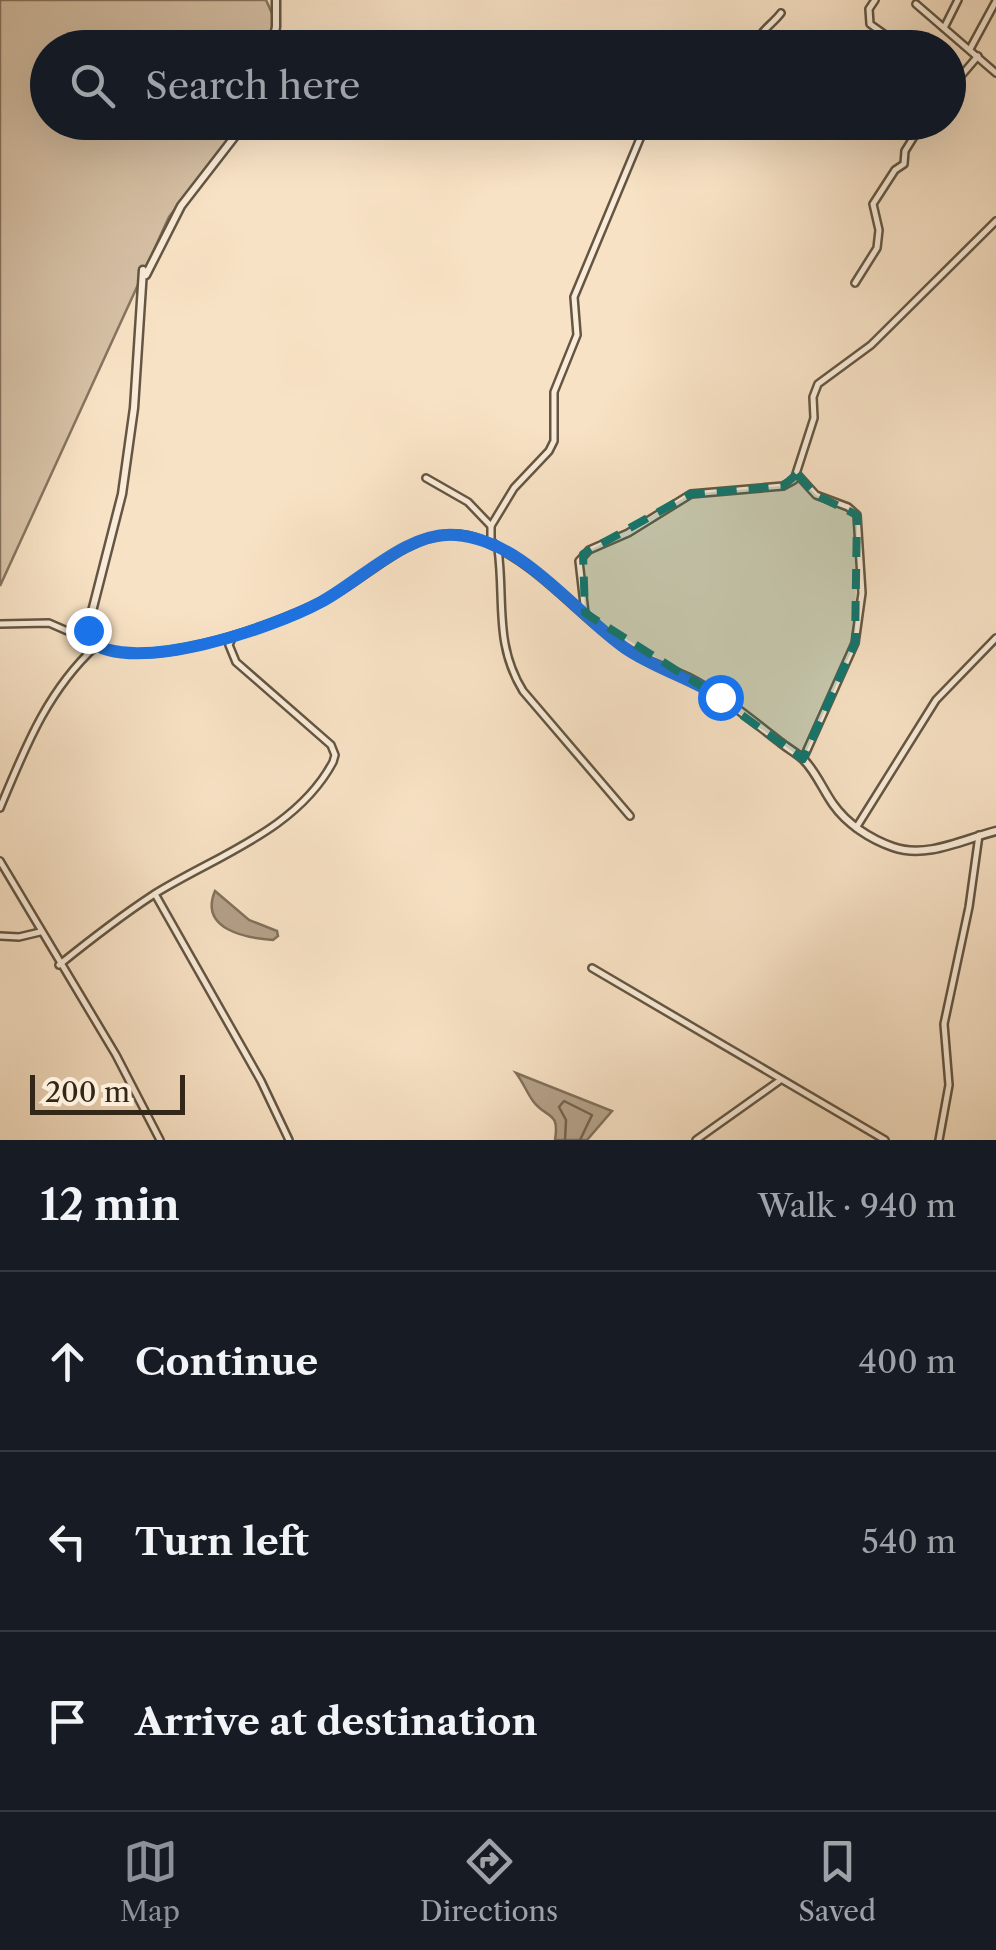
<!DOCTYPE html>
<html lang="en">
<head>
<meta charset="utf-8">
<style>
	:root { --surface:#171b24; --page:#20242c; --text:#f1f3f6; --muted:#9ea1a6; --line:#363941; --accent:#8c9099 }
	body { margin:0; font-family:"Libre Caslon Text",serif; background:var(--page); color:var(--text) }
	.scale { position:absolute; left:30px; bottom:25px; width:155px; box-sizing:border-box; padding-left:10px; border:5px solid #332717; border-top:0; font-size:28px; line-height:35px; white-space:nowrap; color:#332717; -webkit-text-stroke:8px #faecd9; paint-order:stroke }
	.stop { position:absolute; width:30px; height:30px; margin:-22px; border:8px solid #1a73e8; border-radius:50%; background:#fff }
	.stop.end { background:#1a73e8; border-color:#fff; box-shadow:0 2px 10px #0008 }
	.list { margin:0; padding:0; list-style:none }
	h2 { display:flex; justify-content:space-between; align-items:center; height:130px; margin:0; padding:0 40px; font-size:42px }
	h2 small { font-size:32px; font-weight:400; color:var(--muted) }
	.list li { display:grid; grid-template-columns:65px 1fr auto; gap:30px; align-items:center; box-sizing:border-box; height:180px; padding:0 40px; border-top:2px solid var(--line) }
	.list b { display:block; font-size:38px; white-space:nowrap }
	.list em { font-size:32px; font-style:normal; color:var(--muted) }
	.icon { flex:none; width:55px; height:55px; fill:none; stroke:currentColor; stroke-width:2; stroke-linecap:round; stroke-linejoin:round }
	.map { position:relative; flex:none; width:996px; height:1140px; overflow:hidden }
	.search { position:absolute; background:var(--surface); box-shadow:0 10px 40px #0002; left:30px; right:30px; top:30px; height:110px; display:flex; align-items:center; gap:25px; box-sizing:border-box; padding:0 35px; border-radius:55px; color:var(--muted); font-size:38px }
	.sheet { height:670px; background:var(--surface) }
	nav { display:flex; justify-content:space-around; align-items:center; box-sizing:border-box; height:140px; border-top:2px solid var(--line); background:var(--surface); font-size:28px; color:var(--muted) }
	nav a { display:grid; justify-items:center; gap:5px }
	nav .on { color:var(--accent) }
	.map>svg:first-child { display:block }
	.green { fill:#d7c2a7; stroke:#85745f; stroke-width:2.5 }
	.water { fill:#b5a28a; stroke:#81715c; stroke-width:2.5 }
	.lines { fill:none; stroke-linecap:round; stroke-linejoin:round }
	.shore { stroke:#746450; stroke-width:2.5 }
	.minor-casing { stroke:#645642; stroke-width:10 }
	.tertiary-casing { stroke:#645642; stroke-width:11 }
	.minor { stroke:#faecd9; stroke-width:5 }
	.tertiary { stroke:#faecd9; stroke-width:6 }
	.route { stroke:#1a73e8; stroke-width:12 }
	.marked { fill:#0f766e; fill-opacity:0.2; stroke:#0f766e; stroke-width:8; stroke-dasharray:20 12; stroke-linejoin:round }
</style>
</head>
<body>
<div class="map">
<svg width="996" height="1140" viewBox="0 0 996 1140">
	<rect width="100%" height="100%" fill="#f8e2c5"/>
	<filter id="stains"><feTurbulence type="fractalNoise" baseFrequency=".002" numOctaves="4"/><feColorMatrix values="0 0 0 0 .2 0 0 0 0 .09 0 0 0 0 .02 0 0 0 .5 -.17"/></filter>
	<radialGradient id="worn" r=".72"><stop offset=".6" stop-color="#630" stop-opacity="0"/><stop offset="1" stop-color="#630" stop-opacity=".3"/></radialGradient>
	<polygon class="green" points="0,0 266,0 275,20 267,47 48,48 48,122 243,123 169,217 0,586"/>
	<g class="water">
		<path d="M 215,891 L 249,920 L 277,931 L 278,936 L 273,940 C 245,938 199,929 215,891 Z"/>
		<path d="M 516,1073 L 612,1111 L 587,1140 L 555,1140 C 560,1110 546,1119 533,1101 C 527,1093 523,1082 516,1073 Z"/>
	</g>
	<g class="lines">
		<polyline class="shore" points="565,1140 566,1120 559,1107 564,1101 592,1115 580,1140"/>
		<defs>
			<g id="minor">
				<polyline points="875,0 869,9 870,24 904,48"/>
				<polyline points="916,4 996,73"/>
				<polyline points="944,28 958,0"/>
				<path d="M 754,48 C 760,30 771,26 781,13"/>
				<polyline points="970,49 996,1"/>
				<polyline points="948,91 978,56"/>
				<polyline points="855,283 877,248 879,230 873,204 895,170 904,164 905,151 923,122"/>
				<polyline points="797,474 816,495 848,507 857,515 862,593 855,643 803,759"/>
				<polyline points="426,478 468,502 491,526"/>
				<polyline points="585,613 579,561 589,550 628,533 691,494 783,486 794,480 814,418 813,397 818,384 871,345 996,221"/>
				<polyline points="0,624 49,623 88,640"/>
				<path d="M 0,808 C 25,748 47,691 96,646"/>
				<path d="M 630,816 L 523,691 C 494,644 505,601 498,549 L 491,540 L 491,526 L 514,488 L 549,451 L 554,441 L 554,392 L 577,335 L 574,297 L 644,129 L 655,123 L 690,132 L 699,122"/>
				<polyline points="856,828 936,700 996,638"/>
				<polyline points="0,861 116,1055 160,1140"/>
				<polyline points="155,894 261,1081 289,1140"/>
				<polyline points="0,936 19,937 40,932"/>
				<path d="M 59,965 C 90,940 121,916 153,895 C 215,856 296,831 333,762 L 335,755 L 331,745 L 236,662 L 229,645 L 233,636"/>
				<polyline points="592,968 885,1140"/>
				<polyline points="696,1140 779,1081"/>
				<polyline points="939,1140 949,1085 944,1024 969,907 979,835"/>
			</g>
			<g id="tertiary">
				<polyline points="271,48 276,27 276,0"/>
				<path d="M 143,270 L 134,408 L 122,494 L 87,631 L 88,640 C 135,677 270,627 319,603 C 368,580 420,515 481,540 C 539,563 575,613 625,648 C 644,661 667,668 687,677 C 721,694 750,719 780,742 C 787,748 797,753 804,760 C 816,772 823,790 833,804 C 847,824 870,839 893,847 C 927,859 964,839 996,831"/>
				<polyline points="146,275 181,206 246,122"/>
			</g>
		</defs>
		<use href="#minor" class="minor-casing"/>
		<use href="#tertiary" class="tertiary-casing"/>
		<use href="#minor" class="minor"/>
		<use href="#tertiary" class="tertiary"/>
	</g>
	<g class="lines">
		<path class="route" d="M 88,630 L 88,640 C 133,677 275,627 321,602 C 360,581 409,530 456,535 C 523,540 573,611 625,648 C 654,668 690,678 720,697"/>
	</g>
	<path class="marked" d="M 797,474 L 816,495 L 857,515 L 855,643 L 803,759 L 703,687 L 585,613 L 583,554 L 691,494 L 783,486 Z"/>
	<rect width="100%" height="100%" filter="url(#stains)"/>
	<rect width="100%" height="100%" fill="url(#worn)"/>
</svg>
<div class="scale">200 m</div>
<div class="stop" style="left:720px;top:697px"></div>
<div class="stop end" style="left:88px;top:630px"></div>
<div class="search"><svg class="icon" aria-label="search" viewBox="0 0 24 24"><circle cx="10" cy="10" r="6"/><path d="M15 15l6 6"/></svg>Search here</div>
</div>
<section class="sheet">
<h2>12 min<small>Walk · 940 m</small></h2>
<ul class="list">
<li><svg class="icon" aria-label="ahead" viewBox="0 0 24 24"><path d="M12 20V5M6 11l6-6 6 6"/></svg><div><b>Continue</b></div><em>400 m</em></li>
<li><svg class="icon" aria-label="left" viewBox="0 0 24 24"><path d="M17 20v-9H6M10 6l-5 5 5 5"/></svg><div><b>Turn left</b></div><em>540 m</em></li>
<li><svg class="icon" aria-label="arrive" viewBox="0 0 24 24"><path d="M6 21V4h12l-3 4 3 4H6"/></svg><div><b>Arrive at destination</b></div></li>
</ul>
</section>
<nav>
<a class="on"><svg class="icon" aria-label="map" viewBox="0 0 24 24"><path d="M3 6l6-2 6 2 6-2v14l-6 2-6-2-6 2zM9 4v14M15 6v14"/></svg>Map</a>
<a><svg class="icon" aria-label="directions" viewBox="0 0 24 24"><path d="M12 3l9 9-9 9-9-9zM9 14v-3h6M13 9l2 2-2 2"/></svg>Directions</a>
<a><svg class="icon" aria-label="saved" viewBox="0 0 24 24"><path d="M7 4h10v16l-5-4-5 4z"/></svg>Saved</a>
</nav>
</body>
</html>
